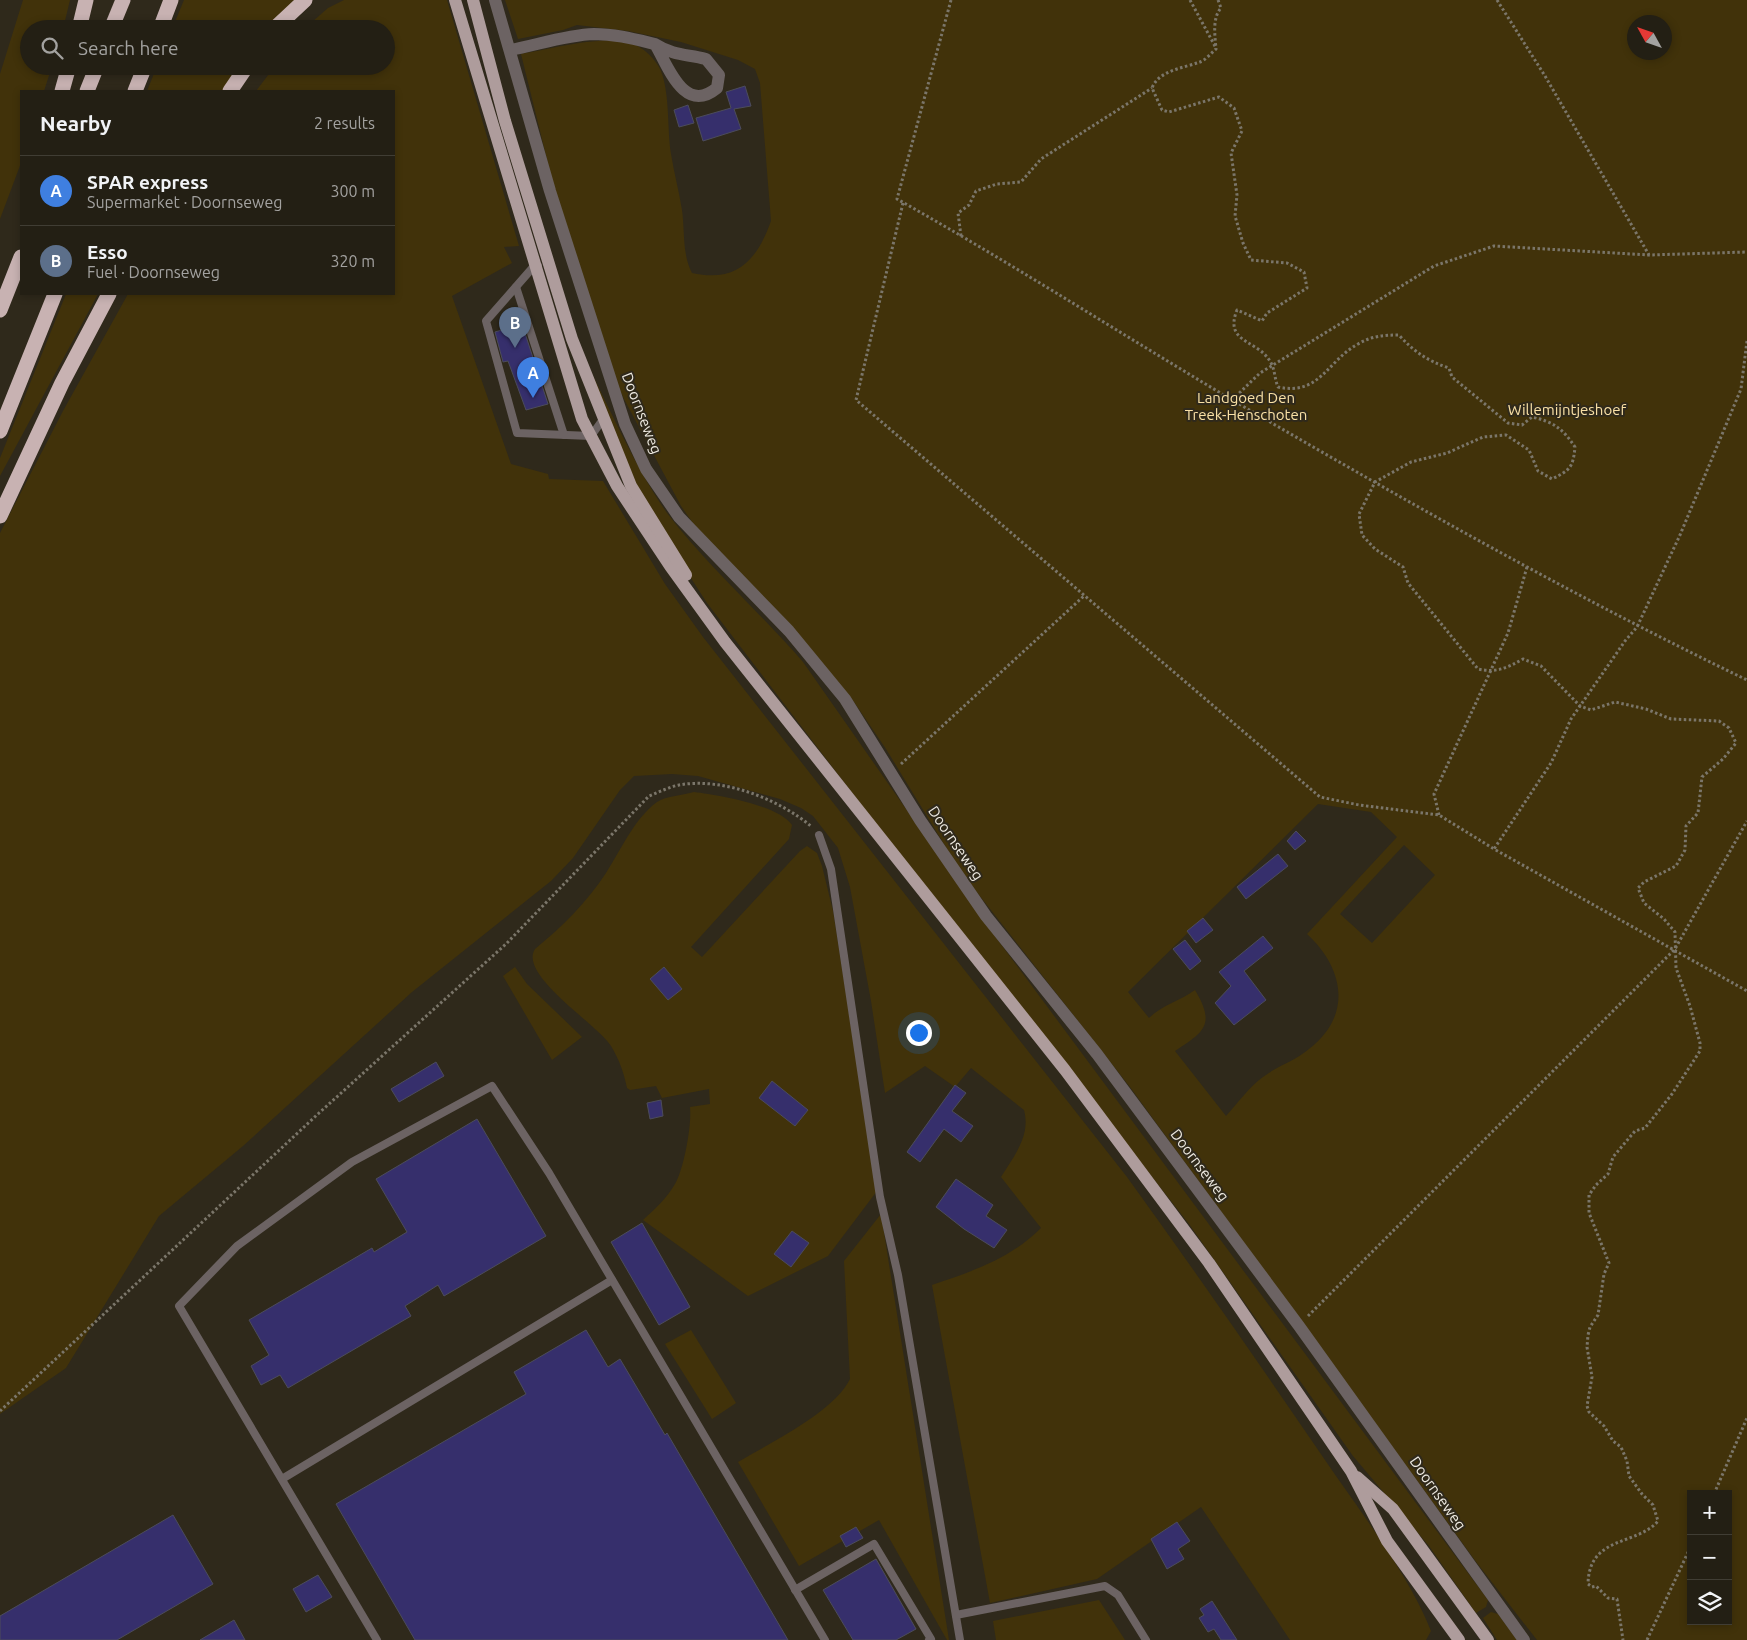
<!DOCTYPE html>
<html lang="en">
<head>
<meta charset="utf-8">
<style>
	:root { --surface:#231f14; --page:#2b271d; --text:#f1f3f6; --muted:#a3a2a0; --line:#403d34; --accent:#bca0f2 }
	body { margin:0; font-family:Ubuntu,sans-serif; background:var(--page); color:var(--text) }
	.controls { position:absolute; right:15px; bottom:15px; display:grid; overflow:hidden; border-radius:0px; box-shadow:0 2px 8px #0003 }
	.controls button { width:45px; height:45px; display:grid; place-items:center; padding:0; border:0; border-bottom:1px solid var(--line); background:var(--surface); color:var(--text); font:25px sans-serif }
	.compass { position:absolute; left:1627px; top:15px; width:45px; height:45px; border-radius:50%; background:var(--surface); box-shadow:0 2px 8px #0003; rotate:310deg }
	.you { position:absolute; left:918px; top:1032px; width:18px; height:18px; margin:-12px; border:4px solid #fff; border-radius:50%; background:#1a73e8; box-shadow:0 0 0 8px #1a73e833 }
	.badge { display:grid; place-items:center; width:32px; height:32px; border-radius:50%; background:var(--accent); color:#fff; font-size:16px; font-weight:700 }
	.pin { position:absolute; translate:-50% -41px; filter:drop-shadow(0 1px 2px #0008) }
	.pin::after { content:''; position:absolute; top:26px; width:18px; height:15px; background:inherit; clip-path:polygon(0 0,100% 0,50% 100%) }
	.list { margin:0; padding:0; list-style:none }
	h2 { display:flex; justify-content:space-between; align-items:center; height:65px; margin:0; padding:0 20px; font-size:21px }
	h2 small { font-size:16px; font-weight:400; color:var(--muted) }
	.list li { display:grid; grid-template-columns:32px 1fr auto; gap:15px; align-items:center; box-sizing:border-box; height:70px; padding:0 20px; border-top:1px solid var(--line) }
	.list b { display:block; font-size:19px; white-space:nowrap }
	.list p { margin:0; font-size:16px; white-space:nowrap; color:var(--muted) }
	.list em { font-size:16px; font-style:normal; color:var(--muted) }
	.icon { flex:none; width:28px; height:28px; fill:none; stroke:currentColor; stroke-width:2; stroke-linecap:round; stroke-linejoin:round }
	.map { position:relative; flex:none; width:1747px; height:1640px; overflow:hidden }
	.search { position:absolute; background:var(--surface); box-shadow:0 2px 8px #0003; left:20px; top:20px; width:375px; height:55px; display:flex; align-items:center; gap:12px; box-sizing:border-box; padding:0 18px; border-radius:28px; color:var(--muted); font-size:19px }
	.panel { position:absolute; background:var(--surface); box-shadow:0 2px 8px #0003; left:20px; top:90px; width:375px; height:205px; border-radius:0px }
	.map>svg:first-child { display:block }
	.green { fill:#41320a; fill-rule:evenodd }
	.building { fill:#362f6c; stroke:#4c4c5b }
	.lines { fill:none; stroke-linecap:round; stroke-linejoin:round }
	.path { stroke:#7b766a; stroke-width:3; stroke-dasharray:2.5 2.5; stroke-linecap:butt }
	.lane { stroke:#6c6363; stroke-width:8 }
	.street { stroke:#6c6363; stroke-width:12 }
	.primary { stroke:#ae9c9c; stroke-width:12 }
	.highway { stroke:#c8b2b2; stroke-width:15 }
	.labels { text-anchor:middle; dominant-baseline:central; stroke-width:4; stroke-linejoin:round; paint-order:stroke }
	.park-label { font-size:15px; fill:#f9e0a5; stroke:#2f291b }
	.street-label { font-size:15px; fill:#eeeae1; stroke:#2f291b }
</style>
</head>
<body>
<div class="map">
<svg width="1747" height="1640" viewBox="0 0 1747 1640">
	<rect width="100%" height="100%" fill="#2f291b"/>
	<g class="green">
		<polygon points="23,0 70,0 63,29 29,29 29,66 52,66 44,91 21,91 21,163 0,219 0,74"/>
		<polygon points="184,0 296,0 270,29 172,29"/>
		<path d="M 344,0 L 447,0 L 519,246 L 504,247 L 512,263 L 452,296 L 511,464 L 548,474 L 549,479 L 603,481 L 665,584 L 703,637 L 1127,1177 C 1195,1271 1260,1365 1325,1460 C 1360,1511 1409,1575 1431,1631 L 1426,1640 L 1290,1640 L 1201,1507 L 1097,1579 L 990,1603 L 932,1285 C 973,1271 1010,1259 1041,1228 L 1001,1177 C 1014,1156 1031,1136 1024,1110 L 971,1068 L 955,1087 L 925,1066 L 885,1093 L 871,1001 L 850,887 L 838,848 L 813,816 L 801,808 L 780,799 L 698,776 L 672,774 L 634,776 L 620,790 L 573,858 L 551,881 L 412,992 L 243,1146 L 159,1216 L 66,1368 L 0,1414 L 0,533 L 63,411 L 128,294 L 394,294 L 394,91 L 256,91 L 275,66 L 386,66 L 386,29 L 304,29 L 328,8 Z"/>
		<path d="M 505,0 L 1747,0 L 1747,1640 L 1537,1640 L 1477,1563 L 1130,1087 L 961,872 L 886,749 L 852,699 L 702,536 L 681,506 L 624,399 L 603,352 L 560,212 L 521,54 C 552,49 600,35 631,43 C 643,47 656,59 661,71 C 670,94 667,129 671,154 C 674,173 679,191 682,210 C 685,231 682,254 692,273 C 737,283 757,260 771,221 L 760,83 L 755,69 L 738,60 L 681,42 L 628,31 L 577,25 L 563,30 L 518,39 ZM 1634,22 L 1664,22 L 1664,52 L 1634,52 ZM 1318,804 L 1371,812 L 1397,837 L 1307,934 C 1344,968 1353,1015 1309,1049 C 1295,1061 1277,1066 1263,1077 C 1249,1087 1238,1103 1226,1116 L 1175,1051 C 1204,1032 1216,1025 1195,990 C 1180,1001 1162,1005 1149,1018 L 1128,992 ZM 1404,845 L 1435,875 L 1372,943 L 1340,914 ZM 1691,1494 L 1728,1494 L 1728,1621 L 1691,1621 Z"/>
		<polygon points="157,66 242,66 224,91 147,91"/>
		<polygon points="66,294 98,294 0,476 0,458"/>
		<path d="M 584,358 C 609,407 636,469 667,513 C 708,567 759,611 803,662 L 997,939 L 1488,1600 L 1486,1607 L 1476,1613 L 1429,1546 L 1353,1456 L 1189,1224 L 889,841 L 707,603 L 644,505 Z"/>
		<path d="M 694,792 C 718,795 778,805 792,825 L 789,839 L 691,947 L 702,957 L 800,851 L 807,846 L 817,853 L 822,866 L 833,911 L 877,1191 L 828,1256 L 748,1296 L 643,1220 C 655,1209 667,1198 675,1184 C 684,1169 692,1124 690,1107 L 710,1104 L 709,1089 L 662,1098 L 656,1086 L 630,1090 L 627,1088 C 624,1073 619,1059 611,1046 C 597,1024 518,975 535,949 C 562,927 587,902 606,873 C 621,850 634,819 657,802 C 666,796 684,795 694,792 Z"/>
		<polygon points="515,967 527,984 582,1037 552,1060 503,976"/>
		<path d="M 881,1214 L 949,1640 L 947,1640 L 879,1520 L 799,1566 L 738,1462 C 770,1443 834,1412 850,1379 L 844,1261 Z"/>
		<polygon points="691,1330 736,1403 712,1419 665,1344"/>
		<polygon points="1099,1600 1125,1640 996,1640 993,1621"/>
		<polygon points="1491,1612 1498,1614 1517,1640 1497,1640 1483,1618"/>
	</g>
	<g class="building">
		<polygon points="745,86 751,106 734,109 741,129 703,141 696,118 731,108 726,92"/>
		<polygon points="688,105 694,123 679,127 674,110"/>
		<polygon points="522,324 548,404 526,410 508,361 503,362 495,332"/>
		<polygon points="1296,831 1306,841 1295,850 1287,841"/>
		<polygon points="1278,854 1288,866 1246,899 1237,887"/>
		<polygon points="1203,918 1213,930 1196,943 1187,931"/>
		<polygon points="1263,936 1273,948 1244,971 1266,1000 1234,1025 1215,1003 1231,986 1219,972"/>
		<polygon points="1185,940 1201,961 1190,970 1173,949"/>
		<polygon points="664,967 682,989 668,1000 650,979"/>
		<polygon points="436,1062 444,1076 399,1102 391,1089"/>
		<polygon points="772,1081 808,1110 795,1126 759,1098"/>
		<polygon points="955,1085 966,1093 952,1111 973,1126 961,1142 944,1129 920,1162 907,1152"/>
		<polygon points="661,1100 663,1116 650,1119 647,1103"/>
		<polygon points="477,1119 546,1236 444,1296 438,1285 405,1306 411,1316 288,1388 280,1375 261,1385 251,1366 269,1355 249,1320 372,1248 374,1252 407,1232 376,1179"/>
		<polygon points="956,1179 993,1205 986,1216 1007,1230 994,1248 964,1229 936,1207"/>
		<polygon points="642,1223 690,1307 659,1325 611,1242"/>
		<polygon points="792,1231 809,1243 791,1267 774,1254"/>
		<polygon points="586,1330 608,1367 620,1359 665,1435 667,1433 788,1640 415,1640 336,1504 526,1394 514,1372"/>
		<polygon points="173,1515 213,1584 117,1640 0,1640 0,1616"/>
		<polygon points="1177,1522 1190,1541 1178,1549 1184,1559 1167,1569 1151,1539"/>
		<polygon points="856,1527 863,1538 846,1547 840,1536"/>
		<polygon points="876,1559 916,1629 896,1640 853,1640 823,1590"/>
		<polygon points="318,1575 332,1597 306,1612 293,1589"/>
		<polygon points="1212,1601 1237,1640 1221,1640 1214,1629 1208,1632 1199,1618 1204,1615 1200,1609"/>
		<polygon points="234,1620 245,1640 200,1640"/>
	</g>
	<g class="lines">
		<g class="path">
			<path d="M 951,0 L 897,199 C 1011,263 1121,334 1234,401 C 1402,499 1571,595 1747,680"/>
			<polyline points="1190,0 1216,48"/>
			<path d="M 1218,0 L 1221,8 C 1212,18 1215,36 1216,49 C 1211,53 1206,60 1200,62 C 1184,68 1159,70 1152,88 L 1162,110 L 1169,112 L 1219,97 L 1234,108 L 1242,131 L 1231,153 L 1237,195 L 1235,216 L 1243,243 L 1251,260 L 1287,263 L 1304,272 L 1307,288 L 1267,313 L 1262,321 L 1237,310 C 1223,345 1261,339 1272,365 C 1275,372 1275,380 1278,387 C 1320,396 1327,361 1358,344 C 1371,336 1384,335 1399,335 C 1414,352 1428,361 1449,368 L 1452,377 L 1508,423 L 1522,425 L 1532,417 C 1554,422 1563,429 1575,447 C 1573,468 1570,470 1552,479 L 1538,471 L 1529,450 L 1506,435 L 1483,437 L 1447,453 L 1411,462 L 1375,482 L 1359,514 L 1362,535 L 1375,549 L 1403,567 L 1408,583 L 1478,669 C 1496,673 1507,668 1523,659 L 1541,666 L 1580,706 L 1591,710 L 1615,702 L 1646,709 L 1671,719 L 1719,721 L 1729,728 L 1736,743 L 1723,759 L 1702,777 L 1698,813 L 1686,826 L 1685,850 L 1676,866 L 1644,882 L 1638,888 L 1644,903 L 1664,919 L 1675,932 L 1676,968 L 1690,1006 L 1700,1043 L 1700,1051 L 1672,1094 L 1645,1128 L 1635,1131 L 1613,1157 L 1608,1174 L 1596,1185 L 1589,1195 L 1589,1213 L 1609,1263 L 1604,1274 L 1598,1315 L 1590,1327 L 1588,1335 L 1587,1347 L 1592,1377 L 1587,1406 L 1589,1412 L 1604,1426 L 1613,1441 L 1621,1447 L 1627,1461 L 1629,1476 L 1642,1494 L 1653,1505 L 1658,1521 C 1637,1546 1589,1535 1588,1584 L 1592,1587 L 1596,1586 L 1608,1598 L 1617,1599 L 1623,1640"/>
			<polyline points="1497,0 1545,76 1649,255"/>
			<polyline points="903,203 856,400 1320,797 1359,805 1439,815 1494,849"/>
			<polyline points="961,236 958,213 969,205 976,191 997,184 1021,182 1041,159 1152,88"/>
			<polyline points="1747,341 1741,389 1680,535 1637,627 1625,641 1571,719 1551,763 1494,849 1747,991"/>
			<polyline points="1232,400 1260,373 1434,266 1494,246 1649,255 1747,252"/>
			<polyline points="901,764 1085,595"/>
			<polyline points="1439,815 1434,794 1508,633 1527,567"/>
			<polyline points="1308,1316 1675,949 1747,821"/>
			<path d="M 0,1411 L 319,1113 L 506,944 L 649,796 C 659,792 669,787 679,785 C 723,777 779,799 812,827"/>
			<polyline points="1714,1494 1747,1418"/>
			<polyline points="1647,1640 1691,1546"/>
		</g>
		<g class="lane">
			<polyline points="538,266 535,265 486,321 517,433 591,436 604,418"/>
			<polyline points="516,287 564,435"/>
			<polyline points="819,835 831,869 880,1197 898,1275 960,1640"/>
			<polyline points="282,1479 612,1280"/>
			<polyline points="795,1590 874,1544 931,1639 929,1640"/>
			<polyline points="956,1615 1105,1586 1118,1595 1146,1640"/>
			<polyline points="377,1640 179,1306 237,1246 352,1162 492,1086 549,1173 825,1640"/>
		</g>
		<g class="street">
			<polyline points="495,0 550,191 625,424 646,469 679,517 789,631 845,699 920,820 986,916 1097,1054 1299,1326 1524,1640"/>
			<path d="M 510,50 C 537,45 566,35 594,34 C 615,34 634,39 655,44 C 668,66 684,115 717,88 L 719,75 L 706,59 C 686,54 674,56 655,44"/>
		</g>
		<g class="primary">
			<polyline points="455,0 582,419 617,486 670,566 725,642 1065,1070 1209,1263 1351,1471 1387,1541 1459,1640"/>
			<polyline points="473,0 505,121 572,339 631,486 686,575"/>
			<polyline points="1357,1477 1393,1509 1488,1640"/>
		</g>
		<g class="highway">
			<polyline points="79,29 86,0"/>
			<polyline points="111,29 123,0"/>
			<polyline points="160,29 171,0"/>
			<polyline points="274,29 305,0"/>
			<polyline points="62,91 69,66"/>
			<polyline points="87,91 97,66"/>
			<polyline points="135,91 145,66"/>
			<polyline points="230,91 247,66"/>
			<polyline points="0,310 21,257"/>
			<polyline points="0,431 55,294"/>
			<polyline points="0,516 62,383 109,294"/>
		</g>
	</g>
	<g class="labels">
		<g class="park-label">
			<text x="1246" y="397">Landgoed Den<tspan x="1246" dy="17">Treek-Henschoten</tspan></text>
			<text x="1567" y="409">Willemijntjeshoef</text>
		</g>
		<g class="street-label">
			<text transform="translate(642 413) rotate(69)">Doornseweg</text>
			<text transform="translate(956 843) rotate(56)">Doornseweg</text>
			<text transform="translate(1200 1165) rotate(53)">Doornseweg</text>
			<text transform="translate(1438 1493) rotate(55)">Doornseweg</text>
		</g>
	</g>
</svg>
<div class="controls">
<button>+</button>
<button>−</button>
<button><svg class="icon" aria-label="layers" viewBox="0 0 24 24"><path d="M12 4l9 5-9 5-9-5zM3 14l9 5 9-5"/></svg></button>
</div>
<svg class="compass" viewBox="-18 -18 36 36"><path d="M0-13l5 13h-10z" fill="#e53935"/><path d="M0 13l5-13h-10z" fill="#a3a2a0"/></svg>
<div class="you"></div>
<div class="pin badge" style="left:533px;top:398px;background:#3f7fe0">A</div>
<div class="pin badge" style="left:515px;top:348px;background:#5c6f8a">B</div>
<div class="search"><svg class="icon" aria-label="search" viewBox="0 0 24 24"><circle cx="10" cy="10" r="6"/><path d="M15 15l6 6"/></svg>Search here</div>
<section class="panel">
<h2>Nearby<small>2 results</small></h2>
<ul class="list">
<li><span class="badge" style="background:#3f7fe0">A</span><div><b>SPAR express</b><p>Supermarket · Doornseweg</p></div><em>300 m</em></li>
<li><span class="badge" style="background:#5c6f8a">B</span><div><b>Esso</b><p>Fuel · Doornseweg</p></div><em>320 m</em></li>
</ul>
</section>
</div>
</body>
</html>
